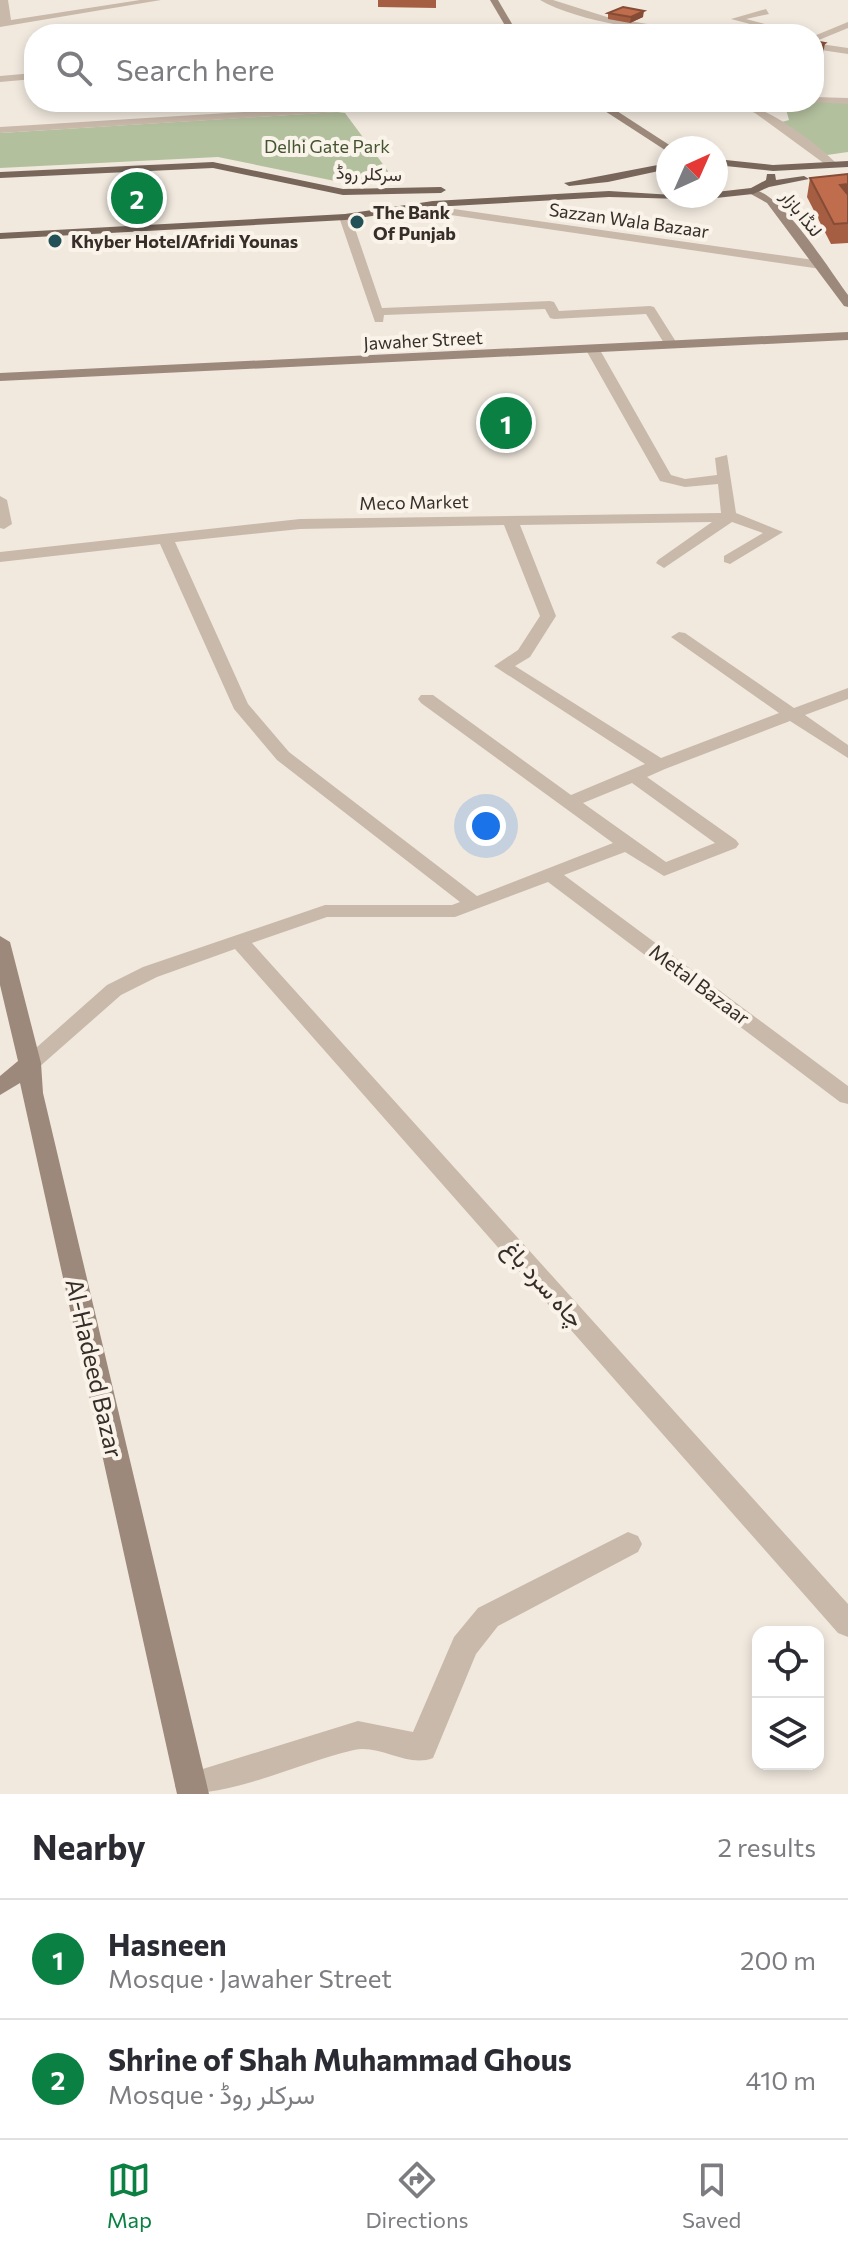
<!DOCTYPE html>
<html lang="en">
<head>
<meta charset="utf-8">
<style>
	:root { --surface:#fff; --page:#f2f2f3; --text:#2b2b33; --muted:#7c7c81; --line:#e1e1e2; --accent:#0b8043 }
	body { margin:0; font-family:Commissioner,Vazirmatn,sans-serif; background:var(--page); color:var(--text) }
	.controls { position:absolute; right:24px; bottom:24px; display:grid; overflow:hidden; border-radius:16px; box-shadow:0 4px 12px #0003 }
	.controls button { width:72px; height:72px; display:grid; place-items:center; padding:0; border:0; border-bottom:2px solid var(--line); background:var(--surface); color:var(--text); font:40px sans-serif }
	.compass { position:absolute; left:656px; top:136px; width:72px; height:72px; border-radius:50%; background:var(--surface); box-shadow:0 4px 12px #0003; rotate:45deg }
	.you { position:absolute; left:486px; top:826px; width:28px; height:28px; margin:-20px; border:6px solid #fff; border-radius:50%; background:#1a73e8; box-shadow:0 0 0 12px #1a73e833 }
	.badge { display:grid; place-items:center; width:52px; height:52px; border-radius:50%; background:var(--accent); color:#fff; font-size:26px; font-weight:700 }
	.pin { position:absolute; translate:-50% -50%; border:4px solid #fff; box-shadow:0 2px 8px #0006 }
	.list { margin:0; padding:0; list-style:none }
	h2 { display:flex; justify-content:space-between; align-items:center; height:104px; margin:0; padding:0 32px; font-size:34px }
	h2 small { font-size:26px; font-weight:400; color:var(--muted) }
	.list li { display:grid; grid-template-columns:52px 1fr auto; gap:24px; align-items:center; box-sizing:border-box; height:120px; padding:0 32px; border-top:2px solid var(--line) }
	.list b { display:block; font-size:30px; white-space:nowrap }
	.list p { margin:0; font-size:26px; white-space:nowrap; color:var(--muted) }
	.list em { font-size:26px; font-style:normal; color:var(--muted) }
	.icon { flex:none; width:44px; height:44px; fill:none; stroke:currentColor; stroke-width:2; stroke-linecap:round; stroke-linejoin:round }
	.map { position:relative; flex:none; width:848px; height:1794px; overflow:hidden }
	.search { position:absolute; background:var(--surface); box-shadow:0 4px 12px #0003; left:24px; right:24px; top:24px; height:88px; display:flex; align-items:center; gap:20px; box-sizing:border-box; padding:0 28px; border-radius:32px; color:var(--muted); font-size:30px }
	.sheet { height:344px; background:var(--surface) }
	nav { display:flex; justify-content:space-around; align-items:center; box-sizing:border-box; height:112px; border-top:2px solid var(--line); background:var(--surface); font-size:22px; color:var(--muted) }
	nav a { display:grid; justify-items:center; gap:4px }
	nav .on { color:var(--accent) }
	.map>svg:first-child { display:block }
	.green { fill:#b3c09e }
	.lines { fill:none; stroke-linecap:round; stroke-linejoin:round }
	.street { fill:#c9b9aa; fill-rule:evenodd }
	.secondary { fill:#9c897b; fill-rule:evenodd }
	.primary { fill:#78665b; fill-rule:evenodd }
	.wall { fill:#a55e42 }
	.shaded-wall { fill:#864c36 }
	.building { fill:#c06d4d; stroke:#864c36; stroke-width:2 }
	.poi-dot { fill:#215156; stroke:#f9f3ea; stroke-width:3 }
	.labels { text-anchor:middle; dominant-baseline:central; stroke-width:8; stroke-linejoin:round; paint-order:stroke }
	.far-park-label { font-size:18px; fill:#44542e; stroke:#f9f3ea }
	.far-street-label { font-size:18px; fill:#372e29; stroke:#f9f3ea }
	.far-poi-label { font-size:18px; font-weight:bold; fill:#372e29; stroke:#f9f3ea; text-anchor:start }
	.street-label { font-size:20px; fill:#372e29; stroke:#f9f3ea }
	.near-street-label { font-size:24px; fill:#372e29; stroke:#f9f3ea }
</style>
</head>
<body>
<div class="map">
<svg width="848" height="1794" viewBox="0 0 848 1794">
	<rect width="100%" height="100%" fill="#f1e9de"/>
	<g class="green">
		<polygon points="848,101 848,152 827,155 778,123 789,120 784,102"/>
		<polygon points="337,112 345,113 388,171 385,177 335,181 218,157 0,168 0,133"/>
	</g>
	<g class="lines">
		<g class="street">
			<polygon points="0,0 8,0 11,20 140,0 161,0 0,27"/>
			<path d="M 540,0 L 553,0 L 607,17 L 705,34 C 662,34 577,22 540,0 Z"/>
			<polygon points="766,9 769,14 746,19 802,34 787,34 731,19"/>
			<polygon points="848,22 848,28 814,42 814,36"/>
			<polygon points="814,43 848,48 848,54 814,49"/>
			<polygon points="34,73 34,79 0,82 0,76"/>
			<polygon points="814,97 848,98 848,104 811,102 814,102"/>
			<polygon points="406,102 608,106 613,109 608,112 406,108 0,133 0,127"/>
			<path d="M 729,102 C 763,102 814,141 838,165 L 829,167 L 755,113 Z"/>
			<polygon points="433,201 447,208 821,261 827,265 821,269 444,214 429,206 429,202"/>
			<polygon points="345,214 351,217 382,308 550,301 554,302 559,311 650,306 654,307 678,345 667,348 646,314 554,319 550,318 545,309 384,315 383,322 375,322 339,217"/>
			<path d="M 593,346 L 600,350 L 671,475 L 685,479 L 717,475 L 715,458 L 727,455 L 736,513 L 783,532 L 730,564 L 724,562 L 724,556 L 763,533 L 732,522 L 664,568 L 656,563 L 658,560 L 712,522 L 520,525 L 556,616 L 530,657 L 515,666 L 661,758 L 779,713 L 671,637 L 679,632 L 685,633 L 794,708 L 848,688 L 848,699 L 805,715 L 848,745 L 848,758 L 790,721 L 665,769 L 647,777 L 736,840 L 739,844 L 736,848 L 664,876 L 625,852 L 564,875 L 848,1086 L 848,1104 L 840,1102 L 548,882 L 455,917 L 327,917 L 252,943 L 848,1604 L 848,1637 L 838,1633 L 235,949 L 157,977 L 121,995 L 38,1068 L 30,1070 L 19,1063 L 107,985 L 143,967 L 325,905 L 452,905 L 460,902 L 277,760 L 234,709 L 160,544 L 0,562 L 0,552 L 300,519 L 721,513 L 718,484 L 685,487 L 660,481 L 586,350 ZM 504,525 L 540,616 L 518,650 L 494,666 L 645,764 L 571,795 L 433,695 L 421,695 L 418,699 L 421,703 L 613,843 L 477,896 L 289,752 L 248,704 L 175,542 L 300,529 ZM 632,783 L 715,843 L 666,862 L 583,803 Z"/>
			<polygon points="0,496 7,500 12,524 4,529 0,528"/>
			<path d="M 628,1532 L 638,1536 L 642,1544 L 638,1552 L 498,1626 L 476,1654 L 433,1758 C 407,1768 380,1744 354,1750 C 295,1764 240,1794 179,1794 L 175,1786 L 180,1776 L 358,1721 L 413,1732 L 454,1637 L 478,1608 Z"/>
		</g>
		<g class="secondary">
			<polygon points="490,0 498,0 518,34 510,34"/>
			<polygon points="591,102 603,102 674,148 665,150"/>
			<path d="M 749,189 C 778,187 830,271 848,295 L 848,307 L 844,306 L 767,203 L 749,193 Z"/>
			<polygon points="848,332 848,340 0,381 0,373"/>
			<polygon points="0,936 10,942 41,1063 43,1093 209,1794 177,1794 20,1083 0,1095 0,1076 18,1061 0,985"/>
		</g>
		<g class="primary">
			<polygon points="716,159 773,165 848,161 848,167 773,171 716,165"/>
			<polygon points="213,162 343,189 441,187 446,190 441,193 343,195 213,168 0,178 0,172"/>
			<polygon points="668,163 668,169 608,182 569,186 564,183"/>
			<polygon points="767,174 775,174 776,180 804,176 809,179 769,187 753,194 716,198 711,196 716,196 716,192 751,188 766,180"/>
			<polygon points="609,191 689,196 683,199 609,197 433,207 345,220 0,239 0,233 345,214 433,201"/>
		</g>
	</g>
	<g class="wall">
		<polygon points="378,0 436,0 436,8 378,7"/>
		<polygon points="608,13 643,17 630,23 608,19"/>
		<polygon points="463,102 498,102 498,104"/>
		<polygon points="848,174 848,243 831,244 807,197 810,178"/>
	</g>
	<g class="shaded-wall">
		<polygon points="644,11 643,17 630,23 631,17"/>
		<polygon points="825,43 823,55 815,61 816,49"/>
		<polygon points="848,184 848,204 840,185"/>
	</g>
	<g class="building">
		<polygon points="623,7 644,11 631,17 608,13"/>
		<polygon points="814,41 825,43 816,49 814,49"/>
		<polygon points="848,174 848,184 840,185 848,195 848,223 834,224 810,178"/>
	</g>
	<g class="poi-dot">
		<circle cx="357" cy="222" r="8"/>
		<circle cx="55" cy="241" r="8"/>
	</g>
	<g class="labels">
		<g class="far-park-label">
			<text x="327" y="146">Delhi Gate Park</text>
		</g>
		<g class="far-street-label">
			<text transform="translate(369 173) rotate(2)">سرکلر روڈ</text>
			<text transform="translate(802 213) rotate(51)">لنڈا بازار</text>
			<text transform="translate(629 220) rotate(8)">Sazzan Wala Bazaar</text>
			<text transform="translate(423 340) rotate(-3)">Jawaher Street</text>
			<text transform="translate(414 502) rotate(-1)">Meco Market</text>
		</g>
		<g class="far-poi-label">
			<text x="373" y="212">The Bank<tspan x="373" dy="21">Of Punjab</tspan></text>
			<text x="71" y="241">Khyber Hotel/Afridi Younas</text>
		</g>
		<g class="street-label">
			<text transform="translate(700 984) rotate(37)">Metal Bazaar</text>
		</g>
		<g class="near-street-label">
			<text transform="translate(544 1283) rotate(48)">چاہ سرد باغ</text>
			<text transform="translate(95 1368) rotate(77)">Al-Hadeed Bazar</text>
		</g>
	</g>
</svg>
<div class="controls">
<button><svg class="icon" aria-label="locate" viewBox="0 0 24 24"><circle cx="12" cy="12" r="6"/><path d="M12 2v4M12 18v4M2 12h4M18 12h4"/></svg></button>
<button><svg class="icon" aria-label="layers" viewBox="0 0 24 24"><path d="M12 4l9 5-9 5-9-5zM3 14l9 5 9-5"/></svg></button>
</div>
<svg class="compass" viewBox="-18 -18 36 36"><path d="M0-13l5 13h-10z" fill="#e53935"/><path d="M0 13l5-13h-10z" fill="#7c7c81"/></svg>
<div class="you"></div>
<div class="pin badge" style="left:506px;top:423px">1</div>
<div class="pin badge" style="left:137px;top:198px">2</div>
<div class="search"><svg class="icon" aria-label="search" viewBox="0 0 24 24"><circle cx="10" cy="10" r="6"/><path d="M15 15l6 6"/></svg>Search here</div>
</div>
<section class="sheet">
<h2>Nearby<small>2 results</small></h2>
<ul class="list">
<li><span class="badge">1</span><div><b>Hasneen</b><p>Mosque · Jawaher Street</p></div><em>200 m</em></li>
<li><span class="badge">2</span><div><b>Shrine of Shah Muhammad Ghous</b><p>Mosque · سرکلر روڈ</p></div><em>410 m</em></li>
</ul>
</section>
<nav>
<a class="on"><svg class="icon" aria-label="map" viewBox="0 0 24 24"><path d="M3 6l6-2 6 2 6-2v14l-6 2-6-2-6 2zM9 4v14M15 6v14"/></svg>Map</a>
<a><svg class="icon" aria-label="directions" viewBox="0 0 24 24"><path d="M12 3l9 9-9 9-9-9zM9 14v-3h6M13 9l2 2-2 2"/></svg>Directions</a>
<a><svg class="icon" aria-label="saved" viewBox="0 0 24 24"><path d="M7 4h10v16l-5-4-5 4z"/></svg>Saved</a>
</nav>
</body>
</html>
